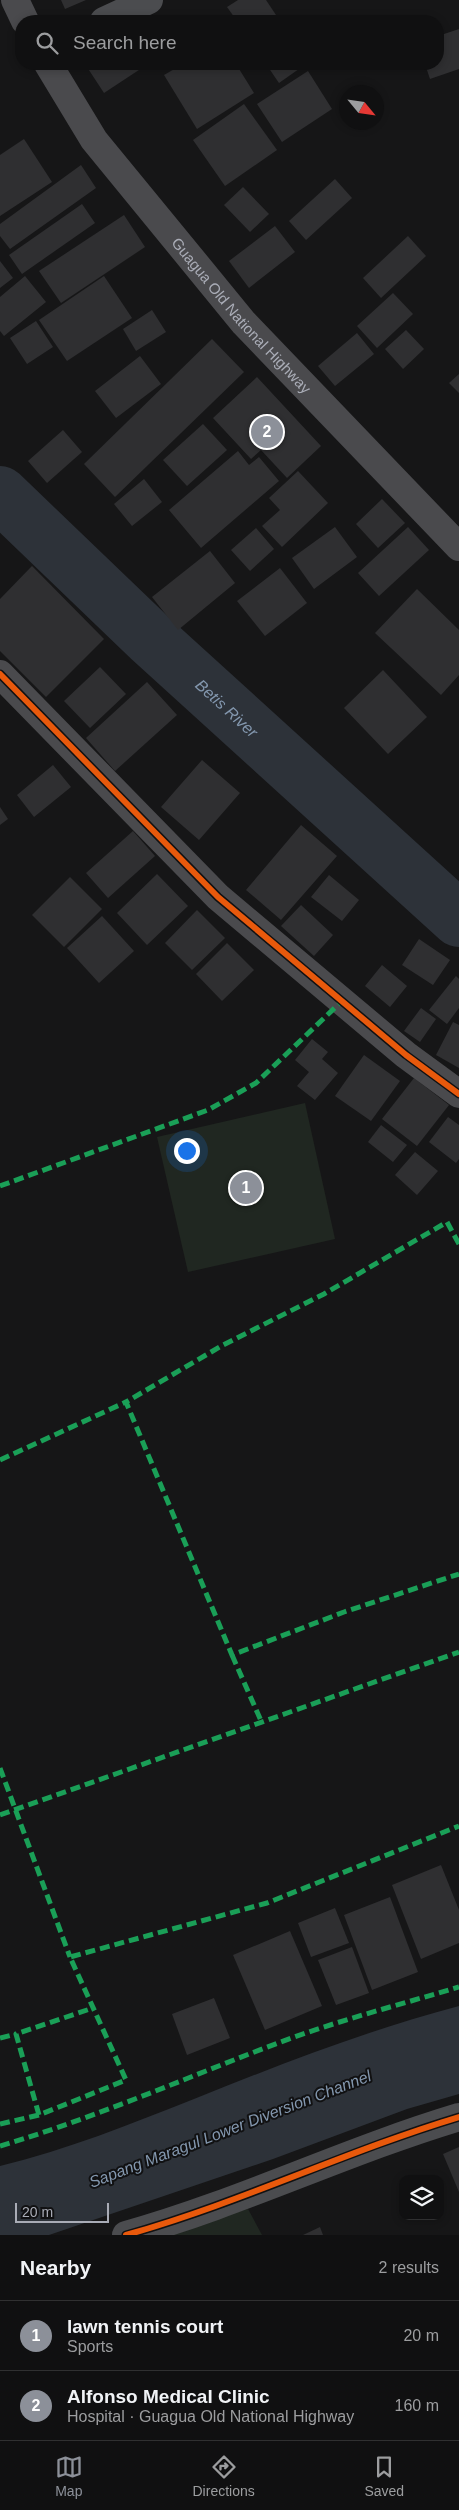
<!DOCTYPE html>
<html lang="en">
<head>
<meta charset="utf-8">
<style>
	:root { --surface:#101011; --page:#19191a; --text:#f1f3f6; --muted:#9c9d9f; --line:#303031; --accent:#8c9099 }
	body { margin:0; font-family:Helvetica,sans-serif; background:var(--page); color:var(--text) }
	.controls { position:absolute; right:15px; bottom:15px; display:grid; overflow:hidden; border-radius:10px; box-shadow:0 2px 8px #0003 }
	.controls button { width:45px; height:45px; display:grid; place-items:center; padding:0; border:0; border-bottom:1px solid var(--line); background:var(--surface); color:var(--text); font:25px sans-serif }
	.compass { position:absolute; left:339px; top:85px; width:45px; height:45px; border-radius:50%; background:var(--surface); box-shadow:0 2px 8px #0003; rotate:119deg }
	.scale { position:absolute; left:15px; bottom:12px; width:94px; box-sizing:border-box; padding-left:5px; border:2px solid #a9acb6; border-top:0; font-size:14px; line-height:18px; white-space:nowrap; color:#a9acb6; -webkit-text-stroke:4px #111112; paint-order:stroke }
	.you { position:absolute; left:186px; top:1150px; width:18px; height:18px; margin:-12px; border:4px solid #fff; border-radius:50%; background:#1a73e8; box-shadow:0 0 0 8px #1a73e833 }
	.badge { display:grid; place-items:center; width:32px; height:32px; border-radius:50%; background:var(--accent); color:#fff; font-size:16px; font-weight:700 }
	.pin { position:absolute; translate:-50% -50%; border:2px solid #fff; box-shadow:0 1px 5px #0006 }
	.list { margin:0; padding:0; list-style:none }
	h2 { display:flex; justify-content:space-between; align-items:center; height:65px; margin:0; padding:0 20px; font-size:21px }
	h2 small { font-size:16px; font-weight:400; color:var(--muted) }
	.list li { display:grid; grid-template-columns:32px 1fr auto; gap:15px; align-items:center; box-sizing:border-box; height:70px; padding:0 20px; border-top:1px solid var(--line) }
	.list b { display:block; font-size:19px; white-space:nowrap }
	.list p { margin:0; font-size:16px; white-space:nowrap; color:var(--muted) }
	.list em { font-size:16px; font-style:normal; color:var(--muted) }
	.icon { flex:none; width:28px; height:28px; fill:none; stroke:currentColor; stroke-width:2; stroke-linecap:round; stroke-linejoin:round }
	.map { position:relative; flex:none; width:459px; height:2235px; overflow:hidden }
	.search { position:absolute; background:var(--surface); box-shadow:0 2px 8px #0003; left:15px; right:15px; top:15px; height:55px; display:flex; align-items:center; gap:12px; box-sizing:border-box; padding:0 18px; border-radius:20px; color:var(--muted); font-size:19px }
	.sheet { height:205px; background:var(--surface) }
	nav { display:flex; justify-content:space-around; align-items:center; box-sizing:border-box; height:70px; border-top:1px solid var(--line); background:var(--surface); font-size:14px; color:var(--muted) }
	nav a { display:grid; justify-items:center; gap:2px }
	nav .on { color:var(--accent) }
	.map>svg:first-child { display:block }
	.green { fill:#202721 }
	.water { fill:#2d3239 }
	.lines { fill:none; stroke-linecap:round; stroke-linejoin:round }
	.river { stroke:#2d3239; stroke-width:56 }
	.building { fill:#2f2f31 }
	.street { stroke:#4b4c4f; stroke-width:28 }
	.secondary { stroke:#4a4a4d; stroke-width:28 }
	.quiet { stroke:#1a9f57; stroke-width:5; stroke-dasharray:10 5; stroke-linecap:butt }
	.cycleway-casing { stroke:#111112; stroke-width:9 }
	.cycleway { stroke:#e8590c; stroke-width:6 }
	.labels { text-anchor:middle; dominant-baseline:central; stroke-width:4; stroke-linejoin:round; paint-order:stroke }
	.street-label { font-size:15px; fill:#a9acb6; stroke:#111112 }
	.water-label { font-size:16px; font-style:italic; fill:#8397ae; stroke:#111112 }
</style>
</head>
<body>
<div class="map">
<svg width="459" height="2235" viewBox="0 0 459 2235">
	<rect width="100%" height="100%" fill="#161617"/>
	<g class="green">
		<polygon points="305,1103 335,1239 188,1272 157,1137"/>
		<polygon points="248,2209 262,2235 156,2235"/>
	</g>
	<path class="water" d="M 459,2006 L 459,2094 L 407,2109 L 273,2159 L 49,2235 L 0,2235 L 0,2166 C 67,2150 130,2124 194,2099 C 281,2064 368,2030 459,2006 Z"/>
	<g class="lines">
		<path class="river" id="s1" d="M 0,494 L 151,639 L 459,919"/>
	</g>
	<g class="building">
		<polygon points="61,0 86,0 65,9"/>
		<polygon points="238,0 266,0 280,21 237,21 227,7"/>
		<polygon points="459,29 459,69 430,79 425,64 438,64 438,36"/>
		<polygon points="85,64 148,64 104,93"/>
		<polygon points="183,64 236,64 254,93 197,129 164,75"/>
		<polygon points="266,64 306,64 279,83"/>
		<polygon points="308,71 332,109 282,142 257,104"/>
		<polygon points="244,104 277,150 225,186 193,140"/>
		<polygon points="24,139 52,182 0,216 0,155"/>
		<polygon points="81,165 96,188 10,249 0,236 0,224"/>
		<polygon points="335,179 352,198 306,240 289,221"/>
		<polygon points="243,187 269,214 250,232 224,205"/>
		<polygon points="82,204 95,223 22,274 9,255"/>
		<polygon points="124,215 145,247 61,303 39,271"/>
		<polygon points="275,226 295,252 249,288 229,261"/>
		<polygon points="408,236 426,256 381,298 363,278"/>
		<polygon points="0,261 13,278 0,288"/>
		<polygon points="25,276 46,302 4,336 0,331 0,297"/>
		<polygon points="104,276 132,318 67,361 39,320"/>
		<polygon points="393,293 413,314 377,348 357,326"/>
		<polygon points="152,310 166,332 136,351 123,329"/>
		<polygon points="36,321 53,347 27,364 10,338"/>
		<polygon points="406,330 424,349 403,369 385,349"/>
		<polygon points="357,333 374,354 335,386 318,366"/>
		<polygon points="212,339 244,372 115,497 84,464"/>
		<polygon points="140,356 161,384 116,418 95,391"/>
		<polygon points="459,374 459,393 449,383"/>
		<polygon points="257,377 321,446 287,478 261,450 251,459 213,418"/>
		<polygon points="203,424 227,450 187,486 163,460"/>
		<polygon points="63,430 82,452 47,483 28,461"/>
		<polygon points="238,451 249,465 259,457 279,481 201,548 169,510"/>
		<polygon points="298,471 328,503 282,547 262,526 280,510 269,498"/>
		<polygon points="144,479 162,502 132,526 114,504"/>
		<polygon points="382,499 405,523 378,548 356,524"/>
		<polygon points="335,527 357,557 314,589 292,558"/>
		<polygon points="408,527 429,550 379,596 358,573"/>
		<polygon points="256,528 274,549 250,571 231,550"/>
		<polygon points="210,551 235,583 178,630 152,597"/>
		<polygon points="32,566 104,639 46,697 0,651 0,599"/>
		<polygon points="280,568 307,603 265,636 237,601"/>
		<polygon points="417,589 459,630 459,675 441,695 375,633"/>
		<polygon points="100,667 126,694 90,728 64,701"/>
		<polygon points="383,670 427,717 388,754 344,708"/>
		<polygon points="147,682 177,715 115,771 86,738"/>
		<polygon points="202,760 240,793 199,840 161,807"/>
		<polygon points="53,765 71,787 34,817 17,795"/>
		<polygon points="0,807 8,819 0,825"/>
		<polygon points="301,825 337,856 281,920 246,890"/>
		<polygon points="133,831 155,856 108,898 86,873"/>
		<polygon points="157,874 188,906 147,945 117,913"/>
		<polygon points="329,875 359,900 342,921 311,897"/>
		<polygon points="70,877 102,909 64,947 32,915"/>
		<polygon points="301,905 333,935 314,956 281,926"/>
		<polygon points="197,910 225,938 192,970 165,943"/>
		<polygon points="102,916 134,951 99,983 67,948"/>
		<polygon points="419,939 450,960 433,985 402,965"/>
		<polygon points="227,943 254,970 222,1001 196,974"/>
		<polygon points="382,965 407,986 390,1007 365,986"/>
		<polygon points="456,976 459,979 459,1008 447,1024 429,1010"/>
		<polygon points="421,1008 436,1019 420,1042 404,1031"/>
		<polygon points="453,1022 459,1025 459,1068 436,1055"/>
		<polygon points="312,1039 328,1052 322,1059 338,1073 315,1100 297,1086 309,1072 295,1060"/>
		<polygon points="364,1055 400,1081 371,1121 335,1096"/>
		<polygon points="414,1078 449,1105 417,1146 382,1119"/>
		<polygon points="448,1117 459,1125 459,1159 456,1163 429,1142"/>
		<polygon points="381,1125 407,1145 393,1162 368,1142"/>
		<polygon points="415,1152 438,1171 417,1195 395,1175"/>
		<polygon points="441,1865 459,1910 459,1943 421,1959 392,1885"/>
		<polygon points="390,1897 418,1972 372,1990 344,1915"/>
		<polygon points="335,1908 349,1943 311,1957 298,1923"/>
		<polygon points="290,1931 322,2006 265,2030 233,1955"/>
		<polygon points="352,1947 369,1993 336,2005 318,1960"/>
		<polygon points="214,1998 230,2038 187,2055 172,2014"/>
		<polygon points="459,2147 459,2192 443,2154"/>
		<polygon points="320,2227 323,2235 303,2235"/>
	</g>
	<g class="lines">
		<g class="street">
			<polyline points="104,21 149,0"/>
			<path d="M 126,2235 C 240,2203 346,2151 459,2117"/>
		</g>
		<g class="secondary">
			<polyline points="15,0 25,21"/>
			<path id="s2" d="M 48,64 L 94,140 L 244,323 L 459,547"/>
			<polyline points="0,674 218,897 406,1055 459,1094"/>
		</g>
		<g class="quiet">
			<polyline points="0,1186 208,1110 256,1083 342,1001"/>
			<polyline points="459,1244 447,1222 324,1294 223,1345 126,1402 232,1655 344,1612 459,1574"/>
			<polyline points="0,1460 126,1402"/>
			<polyline points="232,1655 262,1723"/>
			<polyline points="0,1768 70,1957"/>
			<polyline points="0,1815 459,1652"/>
			<polyline points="0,2038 16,2034"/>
			<polyline points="39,2115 16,2034 93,2008"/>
			<polyline points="0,2124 39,2115 126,2080 70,1957 267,1903 459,1826"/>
			<path d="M 0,2146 C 95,2118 185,2078 278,2043 C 336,2021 399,2005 459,1987"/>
		</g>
		<defs>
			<g id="cycleway">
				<polyline points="0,674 218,897 406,1055 459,1094"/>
				<path d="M 126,2235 C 240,2203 346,2151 459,2117"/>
			</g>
		</defs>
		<use href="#cycleway" class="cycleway-casing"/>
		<use href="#cycleway" class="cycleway"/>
	</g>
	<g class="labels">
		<g class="street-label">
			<text stroke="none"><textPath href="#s2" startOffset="318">Guagua Old National Highway</textPath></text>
		</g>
		<g class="water-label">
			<text stroke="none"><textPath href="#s1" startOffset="312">Betis River</textPath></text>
			<text transform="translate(230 2129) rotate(-21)">Sapang Maragul Lower Diversion Channel</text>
		</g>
	</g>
</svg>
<div class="controls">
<button><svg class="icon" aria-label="layers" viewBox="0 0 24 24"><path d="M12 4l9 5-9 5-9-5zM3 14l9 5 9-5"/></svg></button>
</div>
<svg class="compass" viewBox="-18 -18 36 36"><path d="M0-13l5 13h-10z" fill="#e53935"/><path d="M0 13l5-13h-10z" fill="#9c9d9f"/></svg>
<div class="scale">20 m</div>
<div class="you"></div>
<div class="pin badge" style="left:246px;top:1188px">1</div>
<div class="pin badge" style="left:267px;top:432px">2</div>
<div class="search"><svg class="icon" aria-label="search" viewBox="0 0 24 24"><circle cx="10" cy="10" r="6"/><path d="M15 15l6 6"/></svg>Search here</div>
</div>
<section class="sheet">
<h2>Nearby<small>2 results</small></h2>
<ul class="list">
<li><span class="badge">1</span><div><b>lawn tennis court</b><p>Sports</p></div><em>20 m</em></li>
<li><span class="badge">2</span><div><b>Alfonso Medical Clinic</b><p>Hospital · Guagua Old National Highway</p></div><em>160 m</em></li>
</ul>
</section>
<nav>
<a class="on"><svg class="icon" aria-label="map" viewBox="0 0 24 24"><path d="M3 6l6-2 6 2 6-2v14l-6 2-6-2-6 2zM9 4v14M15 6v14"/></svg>Map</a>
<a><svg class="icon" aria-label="directions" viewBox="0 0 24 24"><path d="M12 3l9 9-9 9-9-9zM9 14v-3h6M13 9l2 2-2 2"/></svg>Directions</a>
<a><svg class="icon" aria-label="saved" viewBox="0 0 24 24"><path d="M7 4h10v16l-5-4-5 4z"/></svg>Saved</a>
</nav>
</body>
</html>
